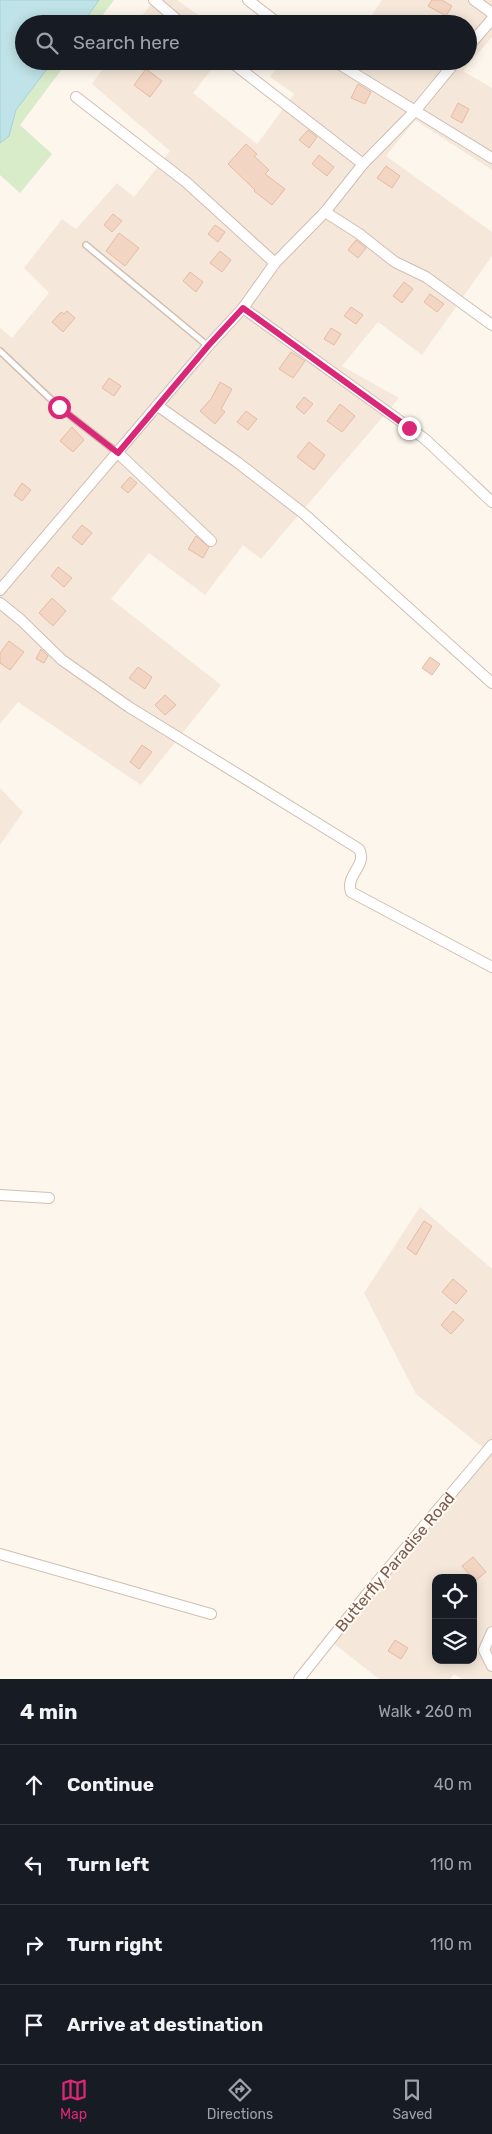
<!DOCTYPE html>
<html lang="en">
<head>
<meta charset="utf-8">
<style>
	:root { --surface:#171b24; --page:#242831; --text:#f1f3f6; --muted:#9ea1a6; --line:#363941; --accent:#db2777 }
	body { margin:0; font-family:Rubik,sans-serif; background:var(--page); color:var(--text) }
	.controls { position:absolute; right:15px; bottom:15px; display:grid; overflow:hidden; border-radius:10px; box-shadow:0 2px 12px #0003 }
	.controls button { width:45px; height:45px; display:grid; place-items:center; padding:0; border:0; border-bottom:1px solid var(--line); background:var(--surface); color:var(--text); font:25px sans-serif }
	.stop { position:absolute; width:15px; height:15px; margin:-11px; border:4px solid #db2777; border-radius:50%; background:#fff }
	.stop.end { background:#db2777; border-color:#fff; box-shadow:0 1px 5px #0008 }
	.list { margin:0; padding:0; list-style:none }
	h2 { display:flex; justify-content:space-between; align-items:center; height:65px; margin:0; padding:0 20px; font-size:21px }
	h2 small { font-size:16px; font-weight:400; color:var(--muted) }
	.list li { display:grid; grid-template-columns:32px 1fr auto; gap:15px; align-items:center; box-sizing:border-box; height:80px; padding:0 20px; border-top:1px solid var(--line) }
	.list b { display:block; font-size:19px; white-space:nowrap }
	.list em { font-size:16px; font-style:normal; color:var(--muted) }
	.icon { flex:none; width:28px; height:28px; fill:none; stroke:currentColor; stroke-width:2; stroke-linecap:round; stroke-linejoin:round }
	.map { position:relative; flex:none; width:492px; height:1679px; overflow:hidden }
	.search { position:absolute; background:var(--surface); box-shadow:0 2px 12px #0003; left:15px; right:15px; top:15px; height:55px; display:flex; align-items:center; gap:12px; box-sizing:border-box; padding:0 18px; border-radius:28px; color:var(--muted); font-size:19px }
	.sheet { height:385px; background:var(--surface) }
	nav { display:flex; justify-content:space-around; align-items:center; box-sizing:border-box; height:70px; border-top:1px solid var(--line); background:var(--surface); font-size:14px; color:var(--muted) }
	nav a { display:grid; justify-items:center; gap:2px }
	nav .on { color:var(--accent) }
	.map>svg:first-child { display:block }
	.residential { fill:#f5e8da; fill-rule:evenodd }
	.green { fill:#d8ecc9 }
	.water { fill:#bfe3e8; stroke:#a5d3da }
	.building { fill:#f3d5c3; stroke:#e6bba3 }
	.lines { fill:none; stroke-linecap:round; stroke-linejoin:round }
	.service-casing { stroke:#d1beb0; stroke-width:8 }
	.minor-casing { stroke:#d1beb0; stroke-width:12 }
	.service { stroke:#fff; stroke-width:5 }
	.minor { stroke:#fff; stroke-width:10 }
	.route { stroke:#db2777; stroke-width:6 }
	.labels { text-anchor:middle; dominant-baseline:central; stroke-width:4; stroke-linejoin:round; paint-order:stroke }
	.street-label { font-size:16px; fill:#7a5c4d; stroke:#fffaf3 }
</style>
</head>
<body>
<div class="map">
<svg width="492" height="1679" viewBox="0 0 492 1679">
	<rect width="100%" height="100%" fill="#fdf6ec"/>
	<g class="residential">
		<polygon points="154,0 177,0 211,24 136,24"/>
		<polygon points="382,0 492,0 492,37 463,71 492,88 492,170 415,120 386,156 492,232 492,256 422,355 378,322 342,366 399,398 261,559 243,545 205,595 149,553 111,599 221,685 141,785 18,702 0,724 0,328 12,338 49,293 24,268 62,219 76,229 117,183 134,197 170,151 92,84 108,61 218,61 193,93 257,144 294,94 270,77 281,61 468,61 468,24 366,24"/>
		<polygon points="0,788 23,812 0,845"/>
		<path d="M 420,1207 L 492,1269 L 492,1679 L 462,1679 L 454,1674 L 450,1679 L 379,1679 L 328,1639 L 486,1450 L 416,1394 L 364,1293 ZM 436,1578 L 473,1578 L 473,1660 L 436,1660 Z"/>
	</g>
	<polygon class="green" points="0,0 114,0 96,24 24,24 24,61 68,61 20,125 52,154 20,193 0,175"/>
	<polygon class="water" points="0,0 99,0 82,24 24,24 24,61 53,61 16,110 9,136 0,143"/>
	<g class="building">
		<polygon points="432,0 442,0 452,6 446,16 428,6"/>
		<polygon points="146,69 162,81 150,97 134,85"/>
		<polygon points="358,84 371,92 365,104 351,98"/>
		<polygon points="458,103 469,109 462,123 451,117"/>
		<polygon points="308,130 317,137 309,148 299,140"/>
		<polygon points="246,144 257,154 254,156 269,170 265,174 285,189 272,205 254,191 255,190 228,164"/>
		<polygon points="319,155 334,167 327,176 312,164"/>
		<polygon points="386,166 400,176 392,188 377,178"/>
		<polygon points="113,214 122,221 112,232 104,225"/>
		<polygon points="215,225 225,232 218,242 208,234"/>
		<polygon points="119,233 139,248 125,266 106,251"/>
		<polygon points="356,240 366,248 358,258 348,250"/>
		<polygon points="220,251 231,260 222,272 210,263"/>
		<polygon points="190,272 203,282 196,292 183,281"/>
		<polygon points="404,282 413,289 402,303 393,296"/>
		<polygon points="430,294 444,304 437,312 424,302"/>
		<polygon points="351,307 363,315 356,324 344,316"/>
		<polygon points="67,311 75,318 63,332 52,322 61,312 64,314"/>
		<polygon points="331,328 341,334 334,345 324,339"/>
		<polygon points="291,352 305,361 293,378 279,369"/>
		<polygon points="109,378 121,386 114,396 102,388"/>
		<polygon points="220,382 232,389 221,409 225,412 215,424 200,411 211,399"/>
		<polygon points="304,397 313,404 304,414 296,407"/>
		<polygon points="340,404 355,416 342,432 327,421"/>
		<polygon points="246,411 257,419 248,430 237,422"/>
		<polygon points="72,427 84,440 73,452 60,441"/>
		<polygon points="309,442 325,455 314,470 297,457"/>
		<polygon points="130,477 137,483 128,493 121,487"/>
		<polygon points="22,483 31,490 22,501 14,495"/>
		<polygon points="82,525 92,533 82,545 72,537"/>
		<polygon points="196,536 209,547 203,558 188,549"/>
		<polygon points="58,567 72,578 64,587 51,576"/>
		<polygon points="52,598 66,611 53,626 39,613"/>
		<polygon points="9,641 24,652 10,670 0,663 0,653"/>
		<polygon points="41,649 48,656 44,663 36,659"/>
		<polygon points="430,657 440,664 432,675 422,668"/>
		<polygon points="138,667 152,677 145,689 129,678"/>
		<polygon points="165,695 176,705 165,715 155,705"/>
		<polygon points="142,745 152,752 139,769 130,762"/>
		<polygon points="424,1221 432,1226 416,1255 407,1248"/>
		<polygon points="453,1279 467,1291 456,1304 442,1292"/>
		<polygon points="453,1311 464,1320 451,1334 441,1325"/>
		<polygon points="473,1557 486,1572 475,1581 462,1566"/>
		<polygon points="395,1640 408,1648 401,1659 388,1651"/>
	</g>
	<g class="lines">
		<defs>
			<g id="service">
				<polyline points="86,245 208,346"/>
				<polyline points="0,351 59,407 118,453"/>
			</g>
			<g id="minor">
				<polyline points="154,0 182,24"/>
				<polyline points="248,0 279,24"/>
				<polyline points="474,0 492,13"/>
				<polyline points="468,47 492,19"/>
				<polyline points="230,61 363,164"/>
				<polyline points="334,61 492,158"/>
				<polyline points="76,97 186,182 275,263"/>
				<polyline points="325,212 358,233 395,262 426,277 492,325"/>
				<polyline points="243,308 425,439 492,502"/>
				<polyline points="158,406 237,462 303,513 492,683"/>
				<polyline points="118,453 211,541"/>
				<polyline points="0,590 208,346 243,308 275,263 325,212 363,164 415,111 456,61"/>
				<path d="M 0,603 L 21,620 L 62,660 L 129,707 L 359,849 C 368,865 345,875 351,892 L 492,967"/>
				<polyline points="0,1195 49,1198"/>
				<polyline points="0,1554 211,1614"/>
				<polyline points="492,1632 484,1650 492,1666"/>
				<polyline points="299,1679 366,1595 492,1445"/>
			</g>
		</defs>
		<use href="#service" class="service-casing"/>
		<use href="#minor" class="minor-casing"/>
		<use href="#service" class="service"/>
		<use href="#minor" class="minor"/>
	</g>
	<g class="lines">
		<polyline class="route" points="59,407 118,453 208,346 243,308 409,428"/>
	</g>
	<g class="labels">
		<g class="street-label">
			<text transform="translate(395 1562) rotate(-50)">Butterfly Paradise Road</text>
		</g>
	</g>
</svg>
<div class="controls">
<button><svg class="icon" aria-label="locate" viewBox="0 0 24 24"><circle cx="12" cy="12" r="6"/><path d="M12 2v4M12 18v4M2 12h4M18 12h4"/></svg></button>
<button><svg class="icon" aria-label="layers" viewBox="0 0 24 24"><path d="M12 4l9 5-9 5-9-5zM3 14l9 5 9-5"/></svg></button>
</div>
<div class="stop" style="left:59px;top:407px"></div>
<div class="stop end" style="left:409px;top:428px"></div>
<div class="search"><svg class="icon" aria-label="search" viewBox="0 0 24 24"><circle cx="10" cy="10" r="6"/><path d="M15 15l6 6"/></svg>Search here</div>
</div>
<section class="sheet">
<h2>4 min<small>Walk · 260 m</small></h2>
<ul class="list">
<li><svg class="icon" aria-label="ahead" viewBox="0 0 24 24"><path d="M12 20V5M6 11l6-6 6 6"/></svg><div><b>Continue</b></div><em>40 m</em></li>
<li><svg class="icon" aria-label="left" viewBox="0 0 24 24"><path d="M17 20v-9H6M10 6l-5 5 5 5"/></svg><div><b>Turn left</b></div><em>110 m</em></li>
<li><svg class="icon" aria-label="right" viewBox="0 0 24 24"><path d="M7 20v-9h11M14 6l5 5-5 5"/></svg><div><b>Turn right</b></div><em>110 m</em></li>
<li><svg class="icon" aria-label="arrive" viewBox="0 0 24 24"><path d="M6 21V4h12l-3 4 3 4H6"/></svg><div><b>Arrive at destination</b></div></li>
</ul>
</section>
<nav>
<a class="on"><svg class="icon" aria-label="map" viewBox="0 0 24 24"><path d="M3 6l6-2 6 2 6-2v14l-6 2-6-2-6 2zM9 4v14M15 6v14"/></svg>Map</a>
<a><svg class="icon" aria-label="directions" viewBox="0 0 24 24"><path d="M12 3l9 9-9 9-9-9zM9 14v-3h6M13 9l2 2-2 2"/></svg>Directions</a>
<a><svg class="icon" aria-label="saved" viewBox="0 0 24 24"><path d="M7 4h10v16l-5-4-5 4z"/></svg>Saved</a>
</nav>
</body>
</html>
